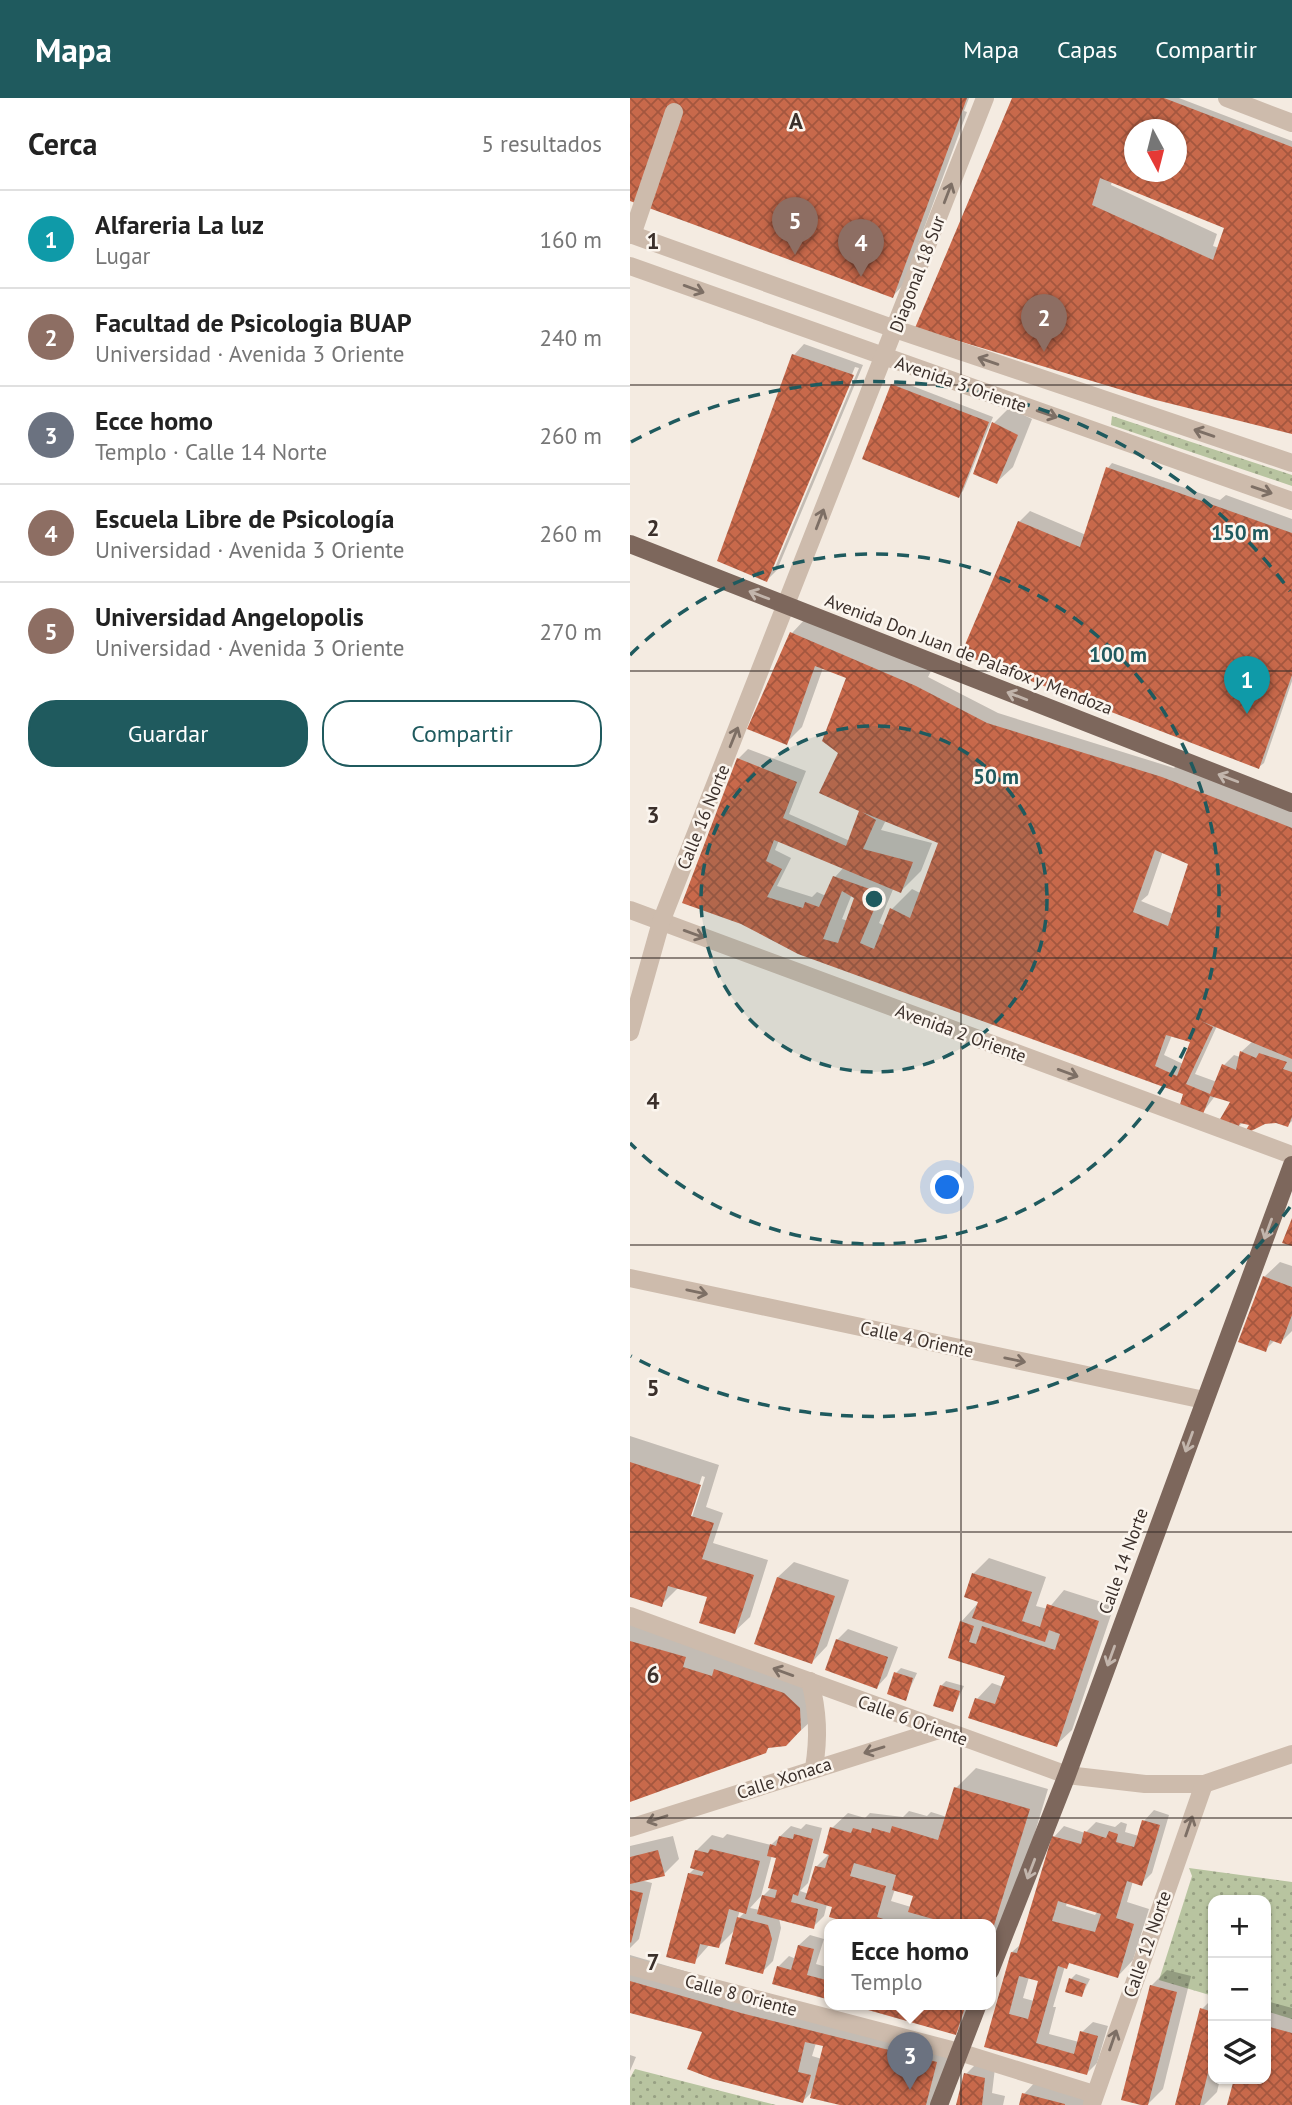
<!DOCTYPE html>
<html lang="es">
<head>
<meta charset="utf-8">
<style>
	:root { --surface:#fff; --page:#f2f2f2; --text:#222; --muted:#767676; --line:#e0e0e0; --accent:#1f5a5e }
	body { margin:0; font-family:"PT Sans",sans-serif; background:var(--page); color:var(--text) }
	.controls { position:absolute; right:21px; bottom:21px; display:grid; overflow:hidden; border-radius:14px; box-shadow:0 2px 5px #0004 }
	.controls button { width:63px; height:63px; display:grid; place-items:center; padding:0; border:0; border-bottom:2px solid var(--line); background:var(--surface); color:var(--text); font:35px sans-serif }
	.compass { position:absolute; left:494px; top:21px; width:63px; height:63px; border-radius:50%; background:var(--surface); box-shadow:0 2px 5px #0004; rotate:173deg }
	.you { position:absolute; left:318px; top:1090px; width:24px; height:24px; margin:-18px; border:5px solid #fff; border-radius:50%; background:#1a73e8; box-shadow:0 0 0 10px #1a73e833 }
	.badge { display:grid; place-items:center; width:46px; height:46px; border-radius:50%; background:var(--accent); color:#fff; font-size:23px; font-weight:700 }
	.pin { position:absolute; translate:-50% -58px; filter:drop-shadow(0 2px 4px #0008) }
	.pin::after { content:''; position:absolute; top:37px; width:24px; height:21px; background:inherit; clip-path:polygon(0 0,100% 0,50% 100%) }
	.popup { position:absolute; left:194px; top:1821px; width:172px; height:91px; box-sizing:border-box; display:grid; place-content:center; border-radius:14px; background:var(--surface); filter:drop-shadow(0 2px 5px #0005); font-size:23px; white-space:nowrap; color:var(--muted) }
	.popup b { font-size:26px; color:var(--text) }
	.popup::after { content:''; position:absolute; left:50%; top:100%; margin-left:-14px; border:14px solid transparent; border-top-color:var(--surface) }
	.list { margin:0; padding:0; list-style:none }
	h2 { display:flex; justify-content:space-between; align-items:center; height:91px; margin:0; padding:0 28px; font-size:30px }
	h2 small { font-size:23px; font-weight:400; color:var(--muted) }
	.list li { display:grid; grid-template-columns:46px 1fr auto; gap:21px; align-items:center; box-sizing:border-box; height:98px; padding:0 28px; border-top:2px solid var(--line) }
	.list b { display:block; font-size:26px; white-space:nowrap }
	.list p { margin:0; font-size:23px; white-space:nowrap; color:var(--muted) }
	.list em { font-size:23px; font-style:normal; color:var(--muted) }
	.actions { display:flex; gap:14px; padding:21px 28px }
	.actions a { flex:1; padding:16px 0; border:2px solid var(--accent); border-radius:28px; text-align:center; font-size:24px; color:var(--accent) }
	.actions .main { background:var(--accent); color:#fff }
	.icon { flex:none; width:38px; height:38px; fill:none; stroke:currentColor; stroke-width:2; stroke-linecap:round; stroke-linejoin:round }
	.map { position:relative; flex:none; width:662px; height:2007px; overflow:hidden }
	header { display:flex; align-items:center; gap:42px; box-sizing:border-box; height:98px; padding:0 35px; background:var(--accent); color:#fff }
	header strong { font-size:33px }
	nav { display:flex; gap:38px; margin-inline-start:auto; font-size:24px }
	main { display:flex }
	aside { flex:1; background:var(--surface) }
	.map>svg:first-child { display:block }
	.park { fill:url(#park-dots) }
	.shadow { fill:#0003; fill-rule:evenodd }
	.building { fill:url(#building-cross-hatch); fill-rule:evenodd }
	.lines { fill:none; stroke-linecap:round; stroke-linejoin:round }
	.minor { stroke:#cdbbac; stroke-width:18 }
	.major { stroke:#7d675c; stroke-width:18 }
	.oneway { stroke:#7d6f65 }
	.oneway2 { stroke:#c2b5ac }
	.grid { fill:none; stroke:#3b302b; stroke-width:2; stroke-opacity:0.55 }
	.ring { fill:none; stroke:#1f5a5e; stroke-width:3.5; stroke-dasharray:12 9 }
	.labels { text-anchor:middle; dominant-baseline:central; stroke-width:5; stroke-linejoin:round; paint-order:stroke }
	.street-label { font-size:18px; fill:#3b302b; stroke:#fbf5ee }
	.grid-label { font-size:23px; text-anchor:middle; font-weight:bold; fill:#3b302b; stroke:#fbf5ee; stroke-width:5; stroke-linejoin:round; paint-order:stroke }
	.centre { fill:#1f5a5e; stroke:#fbf5ee; stroke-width:3.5 }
	.ring-label { font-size:21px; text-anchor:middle; font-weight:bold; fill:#1f5a5e; stroke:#fbf5ee; stroke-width:5; stroke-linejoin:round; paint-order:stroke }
</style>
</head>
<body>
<header>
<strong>Mapa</strong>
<nav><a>Mapa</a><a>Capas</a><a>Compartir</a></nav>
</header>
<main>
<aside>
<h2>Cerca<small>5 resultados</small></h2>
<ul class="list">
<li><span class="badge" style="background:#0f9aa8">1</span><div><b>Alfareria La luz</b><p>Lugar</p></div><em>160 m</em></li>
<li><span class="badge" style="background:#8d6e63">2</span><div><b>Facultad de Psicologia BUAP</b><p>Universidad · Avenida 3 Oriente</p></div><em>240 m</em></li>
<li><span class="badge" style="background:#6b7280">3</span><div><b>Ecce homo</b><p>Templo · Calle 14 Norte</p></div><em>260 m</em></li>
<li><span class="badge" style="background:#8d6e63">4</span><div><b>Escuela Libre de Psicología</b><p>Universidad · Avenida 3 Oriente</p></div><em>260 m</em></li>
<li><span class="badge" style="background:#8d6e63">5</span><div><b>Universidad Angelopolis</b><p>Universidad · Avenida 3 Oriente</p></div><em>270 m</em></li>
</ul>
<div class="actions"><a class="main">Guardar</a><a>Compartir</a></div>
</aside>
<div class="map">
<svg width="662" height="2007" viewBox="0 0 662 2007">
	<defs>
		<pattern id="park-dots" width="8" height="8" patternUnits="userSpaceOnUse" patternTransform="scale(1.75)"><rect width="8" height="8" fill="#b8c4a0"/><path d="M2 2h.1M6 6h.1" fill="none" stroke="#97a083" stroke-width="1.8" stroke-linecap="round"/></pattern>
		<pattern id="building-cross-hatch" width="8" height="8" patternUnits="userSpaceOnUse" patternTransform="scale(1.75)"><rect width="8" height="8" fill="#c8694b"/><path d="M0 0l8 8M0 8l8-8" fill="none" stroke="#a4573f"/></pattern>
	</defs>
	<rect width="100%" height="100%" fill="#f4ebe1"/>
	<g class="park">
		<polygon points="482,318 662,377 662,388 481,327"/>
		<polygon points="559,1770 662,1784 662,1921 636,1913 636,1802 583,1802 583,1898 529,1882 562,1778"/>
		<polygon points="5,1971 146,2007 0,2007 0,1980"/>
	</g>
	<g class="shadow">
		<polygon points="0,0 339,0 334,13 337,14 273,187 263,198 0,102"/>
		<path d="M 384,0 L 549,0 L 662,43 L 662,334 L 610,319 ZM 505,32 L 547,32 L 547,74 L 505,74 ZM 482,83 L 596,129 L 589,150 L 583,148 L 587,136 L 481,87 Z"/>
		<path d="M 174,246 L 233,267 L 147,472 L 137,482 L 164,257 ZM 225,269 L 229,270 L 144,472 L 141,472 Z"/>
		<polygon points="267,282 363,319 333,393 328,398 262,287"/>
		<polygon points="379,310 402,321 383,369 367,384 364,325"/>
		<polygon points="482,365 590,402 596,397 662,421 662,583 634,665 629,669 389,424 400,413 456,437 478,370"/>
		<path d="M 177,519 L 301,573 L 298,579 L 368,615 L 544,670 L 549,665 L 662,708 L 662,1023 L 658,1027 L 646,1023 L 613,1024 L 607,1030 L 602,1003 L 585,998 L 573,1014 L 555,995 L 112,824 L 108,661 L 118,651 L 176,673 L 159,716 L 220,743 L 231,713 L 210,655 L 219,579 L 193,570 L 172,629 L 156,645 L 119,630 L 162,535 ZM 256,722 L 312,745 L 290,795 L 282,791 L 262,811 L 255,828 L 249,825 L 264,789 L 271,793 L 291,773 L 302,745 L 251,732 ZM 149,742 L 215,768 L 205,779 L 196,798 L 187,794 L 182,799 L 147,788 L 161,760 L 145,752 ZM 533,753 L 561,765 L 543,816 L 511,803 L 518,797 ZM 222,796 L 227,799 L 218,823 L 212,821 ZM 587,928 L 623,943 L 611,954 L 610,959 L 604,957 L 594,967 L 587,984 L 565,976 ZM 542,937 L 562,942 L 553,966 L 534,957 Z"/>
		<polygon points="650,1164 662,1168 662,1233 651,1244 645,1242 635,1252 634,1179"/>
		<path d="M 0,1338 L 89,1367 L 76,1409 L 93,1415 L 83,1445 L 138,1462 L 120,1519 L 104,1534 L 79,1498 L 49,1489 L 31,1507 L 0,1497 ZM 72,1378 L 75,1379 L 62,1419 L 57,1424 Z"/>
		<polygon points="359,1460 416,1479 406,1508 418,1511 434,1492 484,1508 442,1632 426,1647 347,1601 362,1585 373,1589 377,1577 320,1559 331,1524 350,1503 336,1498 344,1475"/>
		<polygon points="164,1464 219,1482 197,1548 182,1564 126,1545 148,1479"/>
		<polygon points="0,1517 179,1586 180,1624 156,1646 141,1647 135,1654 0,1702"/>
		<polygon points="218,1531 268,1549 257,1578 247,1589 207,1542"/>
		<polygon points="271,1570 287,1575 275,1601 266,1575"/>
		<polygon points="316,1583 334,1588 322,1613 311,1588"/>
		<path d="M 346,1670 L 418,1691 L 385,1801 L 360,1861 L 360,1826 L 214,1826 L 215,1821 L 204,1808 L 197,1806 L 194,1818 L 183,1829 L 149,1820 L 151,1830 L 143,1863 L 132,1874 L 106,1831 L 89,1848 L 80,1846 L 64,1864 L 60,1775 L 65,1770 L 66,1753 L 82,1737 L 93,1740 L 97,1736 L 141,1747 L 161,1728 L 171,1731 L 176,1726 L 192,1730 L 178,1785 L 170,1793 L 179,1796 L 186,1769 L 199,1756 L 202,1730 L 218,1715 L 235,1720 L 240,1715 L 273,1719 L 279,1713 L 297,1718 L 301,1714 L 317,1719 L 326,1690 ZM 142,1757 L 148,1759 L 141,1790 L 133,1798 L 130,1812 L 120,1810 L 131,1798 ZM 265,1791 L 286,1797 L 281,1809 L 261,1803 ZM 110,1812 L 115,1814 L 107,1822 Z"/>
		<path d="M 524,1712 L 539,1717 L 522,1775 L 511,1786 L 503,1783 L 497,1804 L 519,1811 L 503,1862 L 488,1878 L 441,1864 L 435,1868 L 423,1909 L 426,1909 L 419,1936 L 449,1944 L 452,1934 L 463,1924 L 478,1928 L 467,1965 L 457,1975 L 356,1947 L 382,1854 L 391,1846 L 424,1739 L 434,1728 L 455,1735 L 466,1724 L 485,1729 L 491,1724 L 497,1726 L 495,1734 L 509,1738 L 514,1723 ZM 437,1804 L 468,1813 L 465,1817 L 436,1808 ZM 399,1879 L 410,1882 L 404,1903 L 393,1900 Z"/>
		<polygon points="43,1738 49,1761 34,1776 10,1782 22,1785 9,1841 0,1850 0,1748"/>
		<polygon points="180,1837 194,1841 186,1866 200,1870 200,1900 148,1869 159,1858 166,1861 169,1847"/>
		<path d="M 0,1857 L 130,1895 L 326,1945 L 309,2007 L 217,2007 L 184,1992 L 173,2003 L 75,1933 L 0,1913 ZM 186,1945 L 195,1947 L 192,1961 L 182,1958 Z"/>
		<polygon points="537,1872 561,1878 533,1991 517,2007 521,1888"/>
		<polygon points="446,1876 460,1881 452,1897 441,1881"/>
		<polygon points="583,1900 583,1981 590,1981 587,1994 574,2007 546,2007 572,1911"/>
		<polygon points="636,1903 662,1910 662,2007 599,2007 606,1981 636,1981"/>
		<polygon points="221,1906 342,1906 336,1925 325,1935"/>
		<polygon points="0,1957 6,1959 0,1973"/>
		<polygon points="346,1966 365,1970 362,1995 375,1998 373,2007 328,2007 336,1976"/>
		<polygon points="409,1980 463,1994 460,2007 391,2007 394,1996"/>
	</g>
	<g class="building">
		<polygon points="0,0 337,0 263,200 0,103"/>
		<path d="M 382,0 L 534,0 L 662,49 L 662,336 L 522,301 L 285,230 ZM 505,32 L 547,32 L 547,74 L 505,74 ZM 470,80 L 594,130 L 583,162 L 462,107 Z"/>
		<polygon points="162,256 224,277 137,484 87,463"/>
		<polygon points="261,286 359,324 329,400 232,361"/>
		<polygon points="362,324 388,337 367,386 343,376"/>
		<polygon points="476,369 662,435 662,577 629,671 331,556 388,423 450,449"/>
		<path d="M 160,534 L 286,588 L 357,625 L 532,679 L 662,730 L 662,961 L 571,923 L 583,929 L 556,986 L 580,996 L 592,966 L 606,972 L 610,953 L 626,960 L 629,955 L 657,964 L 653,971 L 662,974 L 662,1019 L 658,1029 L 646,1025 L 635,1026 L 613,1037 L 619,1027 L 610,1025 L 607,1032 L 589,1023 L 600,1004 L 580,998 L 573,1016 L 549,1010 L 553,996 L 168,856 L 111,826 L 52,805 L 107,660 L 167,684 L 153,720 L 216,748 L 229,713 L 189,695 L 208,655 L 192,643 L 216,580 L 185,568 L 157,647 L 117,631 ZM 232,714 L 308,745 L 280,820 L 260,810 L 244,851 L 230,845 L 251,795 L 203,778 L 189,809 L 175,804 L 173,810 L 137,799 L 152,771 L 136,763 L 144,742 L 271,795 L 283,764 L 233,751 L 246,722 ZM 525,752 L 558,766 L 538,828 L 503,814 ZM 212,793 L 224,800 L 208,845 L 193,841 ZM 536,937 L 560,944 L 547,978 L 525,968 Z"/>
		<polygon points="662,1120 662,1148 652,1145"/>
		<polygon points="633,1178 662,1189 662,1217 651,1246 640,1242 636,1254 608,1244"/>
		<polygon points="0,1364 71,1387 61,1418 84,1425 72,1461 124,1477 105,1536 69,1525 77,1499 38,1488 32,1509 0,1499"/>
		<polygon points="342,1475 402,1494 392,1523 410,1529 417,1506 469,1523 427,1649 338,1620 345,1600 365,1606 375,1578 318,1560 330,1523 344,1528 339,1544 346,1546 352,1528 425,1552 430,1536 419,1532 415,1544 342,1520 348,1504 334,1499"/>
		<polygon points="147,1479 205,1498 182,1566 124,1546"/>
		<polygon points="206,1541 258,1559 247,1591 195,1572"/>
		<polygon points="0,1543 56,1559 53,1569 82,1578 84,1571 154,1595 170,1610 171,1632 156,1648 138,1650 136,1655 0,1704"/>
		<polygon points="264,1574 283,1580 276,1603 257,1596"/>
		<polygon points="310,1587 330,1593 323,1614 303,1608"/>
		<polygon points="324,1689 400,1711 361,1837 360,1826 321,1826 278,1814 283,1798 262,1792 266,1777 224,1765 220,1778 256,1788 247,1819 269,1826 212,1826 213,1823 199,1819 202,1809 175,1801 185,1768 195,1770 199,1757 193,1755 200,1729 221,1735 223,1730 241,1735 242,1730 260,1735 262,1728 308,1742"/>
		<path d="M 512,1722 L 530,1727 L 512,1788 L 497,1783 L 486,1820 L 504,1826 L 488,1880 L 439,1865 L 437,1871 L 428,1868 L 406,1945 L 444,1956 L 450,1933 L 468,1938 L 457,1977 L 354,1949 L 381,1854 L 387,1855 L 422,1738 L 451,1746 L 454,1733 L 476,1740 L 479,1733 L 488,1736 L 486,1744 L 504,1749 ZM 428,1803 L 471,1816 L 465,1834 L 422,1823 ZM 389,1878 L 408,1883 L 398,1921 L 379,1916 Z"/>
		<polygon points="164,1736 183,1741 168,1798 163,1796 161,1804 188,1811 184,1831 127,1816 132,1797 145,1800 147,1792 138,1790 146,1760 137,1758 140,1746 146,1748 149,1738 163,1741"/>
		<polygon points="80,1751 130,1763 116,1816 99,1811 89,1850 70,1846 65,1866 36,1859 58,1775 72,1778 74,1774 60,1770 65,1752 78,1755"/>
		<polygon points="28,1752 35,1778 0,1786 0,1759"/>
		<polygon points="0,1792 13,1795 1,1845 0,1844"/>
		<polygon points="107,1819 138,1827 142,1841 133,1876 95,1866"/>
		<polygon points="168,1847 184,1851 177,1877 200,1883 200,1902 142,1886 147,1868 161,1872"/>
		<polygon points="439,1880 456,1886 452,1899 435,1894"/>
		<polygon points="0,1883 111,1915 307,1964 296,2007 210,2007 180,2000 193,1948 175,1944 168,1974 181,1977 173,2005 83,1981 57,1971 72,1934 0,1915"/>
		<polygon points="520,1887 547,1894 518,2007 511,2007 491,2002"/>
		<polygon points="217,1906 283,1909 283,1906 336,1906 326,1937"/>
		<polygon points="570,1910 583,1914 583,1955 570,2007 545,2007"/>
		<polygon points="636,1928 662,1935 662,2007 597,2007 604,1981 636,1981"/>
		<polygon points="334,1975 355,1980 352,2007 326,2007"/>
		<polygon points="392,1995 435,2006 435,2007 389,2007"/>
	</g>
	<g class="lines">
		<g class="minor">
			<polyline points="597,0 662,25"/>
			<polyline points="0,136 265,231 662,365"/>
			<polyline points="2,137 44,14"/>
			<polyline points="0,168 662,403"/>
			<polyline points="0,812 662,1057"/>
			<polyline points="0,934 31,824 355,0"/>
			<polyline points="0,1180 574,1302"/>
			<polyline points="0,1518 437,1677 515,1686 574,1686 662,1656"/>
			<path d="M 180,1583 C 188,1614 189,1639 184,1670"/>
			<polyline points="0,1730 309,1632"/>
			<polyline points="0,1868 329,1954 464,1996"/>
			<polyline points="462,2006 574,1686"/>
		</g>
		<g class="major">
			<polyline points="0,446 662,705"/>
			<polyline points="360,1873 437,1677 662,1067"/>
			<polyline points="309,2007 348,1906"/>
		</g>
	</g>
	<defs><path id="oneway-shaft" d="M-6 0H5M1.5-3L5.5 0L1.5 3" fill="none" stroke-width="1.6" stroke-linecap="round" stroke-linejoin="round" transform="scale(1.75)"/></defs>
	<g class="oneway">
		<use href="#oneway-shaft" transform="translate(318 95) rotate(-69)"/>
		<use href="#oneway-shaft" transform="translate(64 191) rotate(20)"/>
		<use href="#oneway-shaft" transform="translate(358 263) rotate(-161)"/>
		<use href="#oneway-shaft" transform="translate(417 316) rotate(19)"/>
		<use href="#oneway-shaft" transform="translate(574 335) rotate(-161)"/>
		<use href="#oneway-shaft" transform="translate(632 392) rotate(19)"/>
		<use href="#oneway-shaft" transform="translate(190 421) rotate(-69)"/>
		<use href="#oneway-shaft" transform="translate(104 639) rotate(-68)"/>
		<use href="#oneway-shaft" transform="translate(64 836) rotate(20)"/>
		<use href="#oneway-shaft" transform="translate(438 975) rotate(20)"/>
		<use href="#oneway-shaft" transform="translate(67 1194) rotate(12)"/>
		<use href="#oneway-shaft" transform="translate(385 1262) rotate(12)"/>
		<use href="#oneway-shaft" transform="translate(153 1574) rotate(-160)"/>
		<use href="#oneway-shaft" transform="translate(244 1652) rotate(163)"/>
		<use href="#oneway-shaft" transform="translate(27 1721) rotate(162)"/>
		<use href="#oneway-shaft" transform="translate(559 1728) rotate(-71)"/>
		<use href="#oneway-shaft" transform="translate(483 1942) rotate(-71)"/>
	</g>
	<g class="oneway2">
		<use href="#oneway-shaft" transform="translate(129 497) rotate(-159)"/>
		<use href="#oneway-shaft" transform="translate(387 598) rotate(-159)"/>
		<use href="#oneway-shaft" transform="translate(598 680) rotate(-159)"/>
		<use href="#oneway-shaft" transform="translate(638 1131) rotate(110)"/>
		<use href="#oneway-shaft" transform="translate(559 1344) rotate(110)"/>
		<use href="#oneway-shaft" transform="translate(481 1558) rotate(110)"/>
		<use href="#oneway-shaft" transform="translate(401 1771) rotate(111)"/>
	</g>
	<path class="grid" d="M 331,0 L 331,2007M 0,287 L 662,287M 0,573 L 662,573M 0,860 L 662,860M 0,1147 L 662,1147M 0,1434 L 662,1434M 0,1720 L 662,1720"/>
	<circle cx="244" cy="801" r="173" fill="#1f5a5e" fill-opacity=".12"/>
	<g class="ring">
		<circle cx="244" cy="801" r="173"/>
		<path d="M0 557A345 345 0 1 1 0 1045"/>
		<path d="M660 1109A518 518 0 0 1 1 1258M1 344A518 518 0 0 1 660 493"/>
	</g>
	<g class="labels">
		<g class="street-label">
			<text transform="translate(287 176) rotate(-69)">Diagonal 18 Sur</text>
			<text transform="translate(331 286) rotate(19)">Avenida 3 Oriente</text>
			<text transform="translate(339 556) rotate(21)">Avenida Don Juan de Palafox y Mendoza</text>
			<text transform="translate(73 719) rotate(-68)">Calle 16 Norte</text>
			<text transform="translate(331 935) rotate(20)">Avenida 2 Oriente</text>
			<text transform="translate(287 1241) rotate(12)">Calle 4 Oriente</text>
			<text transform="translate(493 1463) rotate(-70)">Calle 14 Norte</text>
			<text transform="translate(283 1622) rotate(20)">Calle 6 Oriente</text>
			<text transform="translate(154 1680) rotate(-18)">Calle Xonaca</text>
			<text transform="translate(517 1846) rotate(-71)">Calle 12 Norte</text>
			<text transform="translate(111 1897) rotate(15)">Calle 8 Oriente</text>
		</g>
	</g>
	<g class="grid-label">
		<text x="166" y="31">A</text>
		<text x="23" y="151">1</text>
		<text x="23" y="438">2</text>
		<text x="23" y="725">3</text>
		<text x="23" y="1011">4</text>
		<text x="23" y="1298">5</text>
		<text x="23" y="1585">6</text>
		<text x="23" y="1872">7</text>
	</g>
	<circle cx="244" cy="801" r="10" class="centre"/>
	<g class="ring-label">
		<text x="610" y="442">150 m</text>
		<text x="488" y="564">100 m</text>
		<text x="366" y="686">50 m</text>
	</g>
</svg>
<div class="controls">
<button>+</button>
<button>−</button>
<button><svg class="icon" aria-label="layers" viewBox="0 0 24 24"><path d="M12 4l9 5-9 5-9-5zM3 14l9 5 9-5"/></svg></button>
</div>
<svg class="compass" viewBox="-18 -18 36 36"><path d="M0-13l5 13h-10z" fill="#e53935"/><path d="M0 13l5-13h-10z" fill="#767676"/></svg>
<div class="you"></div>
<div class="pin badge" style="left:617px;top:616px;background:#0f9aa8">1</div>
<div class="pin badge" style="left:414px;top:254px;background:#8d6e63">2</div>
<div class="pin badge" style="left:280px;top:1992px;background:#6b7280">3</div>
<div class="popup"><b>Ecce homo</b>Templo</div>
<div class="pin badge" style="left:231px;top:179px;background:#8d6e63">4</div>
<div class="pin badge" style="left:165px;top:157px;background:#8d6e63">5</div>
</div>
</main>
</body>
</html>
